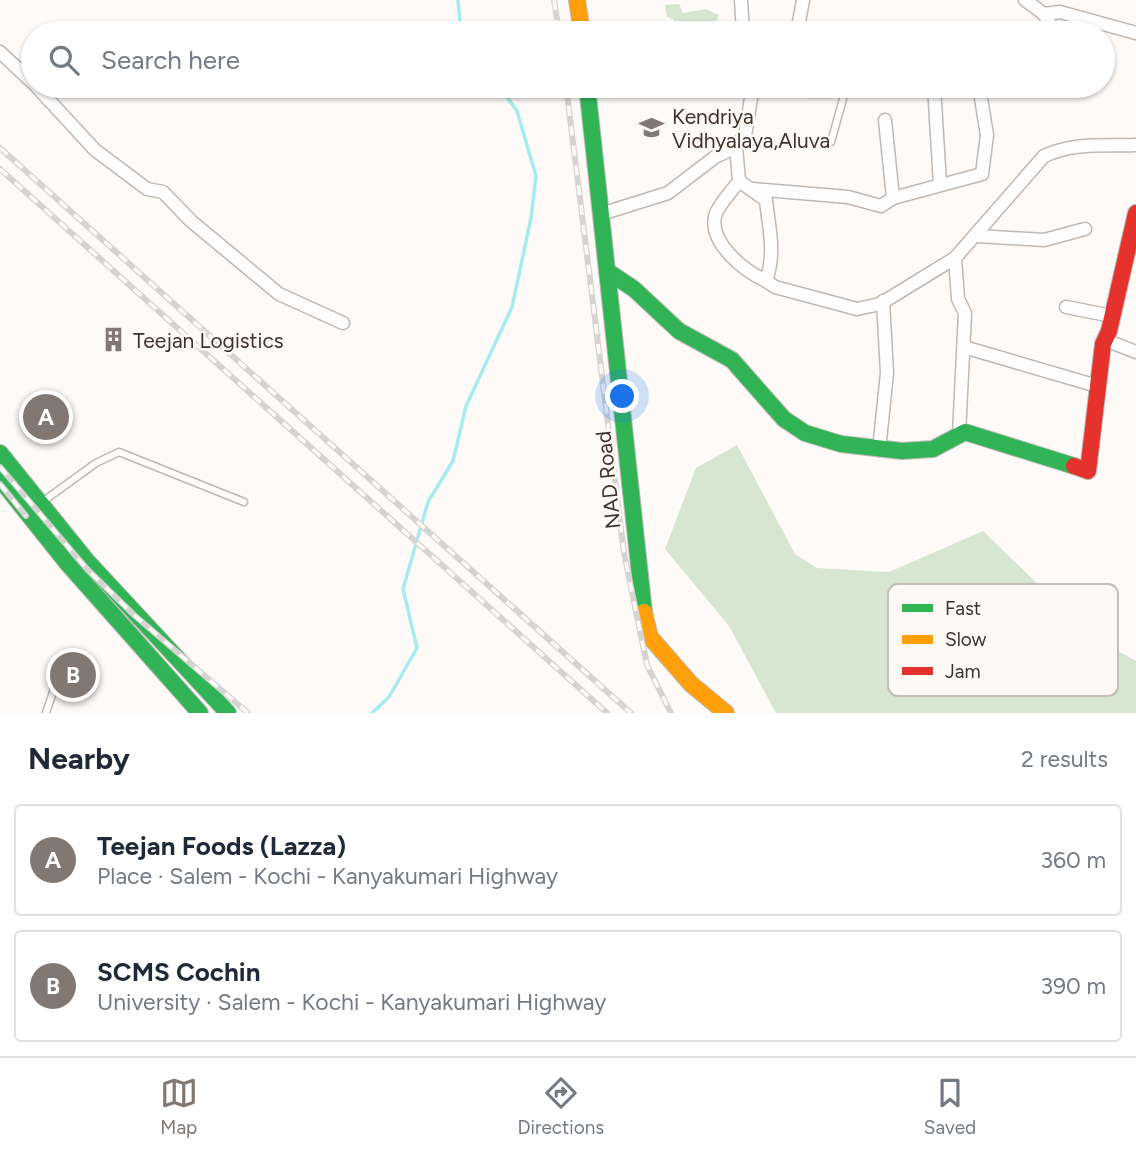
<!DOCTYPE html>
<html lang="en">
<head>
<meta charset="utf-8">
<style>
	:root { --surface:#fff; --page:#f6f6f7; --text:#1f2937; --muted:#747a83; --line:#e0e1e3; --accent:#817874 }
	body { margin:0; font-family:Figtree,sans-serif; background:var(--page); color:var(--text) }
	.you { position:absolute; left:623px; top:397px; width:24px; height:24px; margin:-18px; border:5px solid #fff; border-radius:50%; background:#1a73e8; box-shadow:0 0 0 10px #1a73e833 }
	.badge { display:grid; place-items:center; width:46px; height:46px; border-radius:50%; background:var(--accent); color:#fff; font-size:23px; font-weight:700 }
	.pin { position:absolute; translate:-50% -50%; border:4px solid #fff; box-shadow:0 2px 7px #0006 }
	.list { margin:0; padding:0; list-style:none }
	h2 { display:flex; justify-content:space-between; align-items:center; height:91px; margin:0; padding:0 28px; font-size:30px }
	h2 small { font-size:23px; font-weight:400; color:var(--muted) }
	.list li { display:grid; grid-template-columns:46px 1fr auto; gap:21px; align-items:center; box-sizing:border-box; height:112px; margin:0 14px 14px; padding:0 14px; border:2px solid var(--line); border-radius:7px }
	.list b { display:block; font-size:26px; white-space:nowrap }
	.list p { margin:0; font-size:23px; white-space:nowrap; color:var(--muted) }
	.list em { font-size:23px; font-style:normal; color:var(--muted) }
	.icon { flex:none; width:38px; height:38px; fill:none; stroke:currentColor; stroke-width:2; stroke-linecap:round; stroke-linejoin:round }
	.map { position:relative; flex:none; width:1136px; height:713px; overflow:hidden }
	.search { position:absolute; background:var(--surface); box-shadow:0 2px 5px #0004; left:21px; right:21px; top:21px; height:77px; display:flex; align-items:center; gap:18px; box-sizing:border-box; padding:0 24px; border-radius:38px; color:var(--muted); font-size:26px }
	.sheet { height:343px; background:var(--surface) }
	nav { display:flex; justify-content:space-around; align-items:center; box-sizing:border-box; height:98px; border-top:2px solid var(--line); background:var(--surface); font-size:19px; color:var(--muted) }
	nav a { display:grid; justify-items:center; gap:4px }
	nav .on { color:var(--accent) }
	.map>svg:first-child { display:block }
	.green { fill:#d6e6d0 }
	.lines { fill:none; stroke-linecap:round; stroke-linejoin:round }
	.stream { stroke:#a6ecee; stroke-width:3.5 }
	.lane-casing { stroke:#bfb9b5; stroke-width:9 }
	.street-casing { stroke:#bfb9b5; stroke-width:15 }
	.fast-casing { stroke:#bfb9b5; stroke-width:18 }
	.slow-casing { stroke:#bfb9b5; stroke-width:18 }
	.jam-casing { stroke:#bfb9b5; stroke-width:18 }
	.lane { stroke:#fffefe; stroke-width:6 }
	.street { stroke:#fffefe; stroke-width:12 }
	.fast { stroke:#30b455; stroke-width:16 }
	.slow { stroke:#ff9f0a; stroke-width:16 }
	.jam { stroke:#e5322d; stroke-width:16 }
	.rail-casing { stroke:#d5d4d3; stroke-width:6 }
	.rail { stroke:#fff9f6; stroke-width:3.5; stroke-dasharray:10; stroke-linecap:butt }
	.labels { text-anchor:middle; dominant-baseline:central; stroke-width:5; stroke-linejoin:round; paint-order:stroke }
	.poi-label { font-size:21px; fill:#3e322d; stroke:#fff9f6; text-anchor:start }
	.street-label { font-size:21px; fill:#3e322d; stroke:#fff9f6 }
	.key { fill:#fff9f6; stroke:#c5bdba; stroke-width:2 }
	.key-label { font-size:19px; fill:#3e322d }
</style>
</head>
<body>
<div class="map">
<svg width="1136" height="713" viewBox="0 0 1136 713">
	<rect width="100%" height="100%" fill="#fdfaf8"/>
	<g class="green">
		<polygon points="679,4 683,13 706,9 719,15 712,33 682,33 673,19 667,17 665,5"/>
		<polygon points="737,445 795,554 817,568 889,572 983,531 1091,636 1136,661 1136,713 776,713 729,626 665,549 696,468"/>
	</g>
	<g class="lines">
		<g class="stream">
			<polyline points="458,0 461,33"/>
			<polyline points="372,713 389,697 417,648 403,589 428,502 453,461 466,406 512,307 531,218 536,176 517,111 499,86"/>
		</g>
		<defs>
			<g id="lane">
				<polyline points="831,142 846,88"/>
				<polyline points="45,500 96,463 119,452 244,502"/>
				<polyline points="46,713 64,659"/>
			</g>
			<g id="street">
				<polyline points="741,0 743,33"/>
				<polyline points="1025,0 1044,14"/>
				<polyline points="797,33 803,0"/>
				<polyline points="1051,33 1052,27 1044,14 1060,12 1136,33"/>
				<polyline points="0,52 33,83"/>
				<polyline points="36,86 95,150 147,189 163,192 191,221 279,294 343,323"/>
				<polyline points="804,86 809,91 829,91 847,86"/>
				<polyline points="934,86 940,184"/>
				<polyline points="885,120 893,198"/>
				<path d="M 736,146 L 739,181 L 766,200 C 769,230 776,252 766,281 C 745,271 706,242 716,213 C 721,202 732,191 739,181"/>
				<polyline points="753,189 848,197 881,206 893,198 982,174 987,135 979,86"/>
				<polyline points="601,214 668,193 715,157 732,149 745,136 753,86"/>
				<polyline points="977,236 1044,240 1085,229"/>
				<polyline points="955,258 958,299 965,313 959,434"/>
				<path d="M 766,281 L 775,287 L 857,309 L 880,304 L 955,258 L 1044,156 C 1075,142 1103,146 1136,145"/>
				<polyline points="1066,307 1112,316"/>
				<polyline points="1105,340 1136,352"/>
				<polyline points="964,347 1097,386"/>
				<polyline points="879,450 887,373 883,301"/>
			</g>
			<g id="fast">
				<polyline points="587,86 644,612"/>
				<polyline points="607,271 634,289 679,331 732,360 784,419 805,433 841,444 902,451 933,449 965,432 1074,466"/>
				<polyline points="0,453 87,561 228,713"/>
				<polyline points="0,479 67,563 200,713"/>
			</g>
			<g id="slow">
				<polyline points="577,0 582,33"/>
				<polyline points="644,612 650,637 691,684 726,713"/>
			</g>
			<polyline id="jam" points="1074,466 1088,471 1103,344 1109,331 1136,213"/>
		</defs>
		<use href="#lane" class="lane-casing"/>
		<use href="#street" class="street-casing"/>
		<use href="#fast" class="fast-casing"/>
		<use href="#slow" class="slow-casing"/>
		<use href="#jam" class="jam-casing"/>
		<use href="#lane" class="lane"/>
		<use href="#street" class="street"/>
		<use href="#fast" class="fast"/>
		<use href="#slow" class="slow"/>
		<use href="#jam" class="jam"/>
		<defs>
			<g id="rail">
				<polyline points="554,0 559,33"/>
				<polyline points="566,86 624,553 647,665 671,713"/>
				<polyline points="0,148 631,713"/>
				<polyline points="0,169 607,713"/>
				<polyline points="0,467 87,569 134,615 248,713"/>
				<polyline points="0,484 26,516"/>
			</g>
		</defs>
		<use href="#rail" class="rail-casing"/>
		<use href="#rail" class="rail"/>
	</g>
	<defs>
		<symbol id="school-bare" viewBox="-9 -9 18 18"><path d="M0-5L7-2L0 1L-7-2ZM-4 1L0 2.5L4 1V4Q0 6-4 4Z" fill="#817874" stroke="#fff9f6" stroke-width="2.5" paint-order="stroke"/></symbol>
		<symbol id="building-bare" viewBox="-9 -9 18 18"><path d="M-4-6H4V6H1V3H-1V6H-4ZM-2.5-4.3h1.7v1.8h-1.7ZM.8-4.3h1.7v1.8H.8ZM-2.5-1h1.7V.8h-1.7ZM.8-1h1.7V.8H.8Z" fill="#817874" stroke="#fff9f6" stroke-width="2.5" paint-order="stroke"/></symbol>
	</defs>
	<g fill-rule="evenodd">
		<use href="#school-bare" x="634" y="110" width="35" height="35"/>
		<use href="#building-bare" x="96" y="322" width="35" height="35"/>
	</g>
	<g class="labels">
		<g class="poi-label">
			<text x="672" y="116">Kendriya<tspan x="672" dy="24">Vidhyalaya,Aluva</tspan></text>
			<text x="133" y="340">Teejan Logistics</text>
		</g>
		<g class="street-label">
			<text transform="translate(608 480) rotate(-96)">NAD Road</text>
		</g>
	</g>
	<rect x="888" y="584" width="230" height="112" rx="10" class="key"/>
	<rect x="902" y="604" width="31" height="8" fill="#30b455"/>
	<rect x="902" y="635" width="31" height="9" fill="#ff9f0a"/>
	<rect x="902" y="667" width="31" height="8" fill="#e5322d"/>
	<g class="key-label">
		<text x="945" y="615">Fast</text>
		<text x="945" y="646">Slow</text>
		<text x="945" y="678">Jam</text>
	</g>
</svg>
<div class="you"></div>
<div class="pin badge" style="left:46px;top:417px">A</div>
<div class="pin badge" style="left:73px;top:675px">B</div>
<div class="search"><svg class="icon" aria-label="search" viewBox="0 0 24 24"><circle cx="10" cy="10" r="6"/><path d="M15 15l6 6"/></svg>Search here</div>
</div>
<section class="sheet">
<h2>Nearby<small>2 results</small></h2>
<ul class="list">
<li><span class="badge">A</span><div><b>Teejan Foods (Lazza)</b><p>Place · Salem - Kochi - Kanyakumari Highway</p></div><em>360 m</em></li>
<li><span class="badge">B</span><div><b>SCMS Cochin</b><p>University · Salem - Kochi - Kanyakumari Highway</p></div><em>390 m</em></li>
</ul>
</section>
<nav>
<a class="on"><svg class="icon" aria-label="map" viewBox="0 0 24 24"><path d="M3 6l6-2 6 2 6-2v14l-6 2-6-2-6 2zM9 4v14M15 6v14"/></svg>Map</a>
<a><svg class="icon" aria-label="directions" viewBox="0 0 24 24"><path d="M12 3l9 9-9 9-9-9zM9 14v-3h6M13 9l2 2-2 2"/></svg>Directions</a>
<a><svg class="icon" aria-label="saved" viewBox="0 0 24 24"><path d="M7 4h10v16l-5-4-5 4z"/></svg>Saved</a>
</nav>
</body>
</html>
